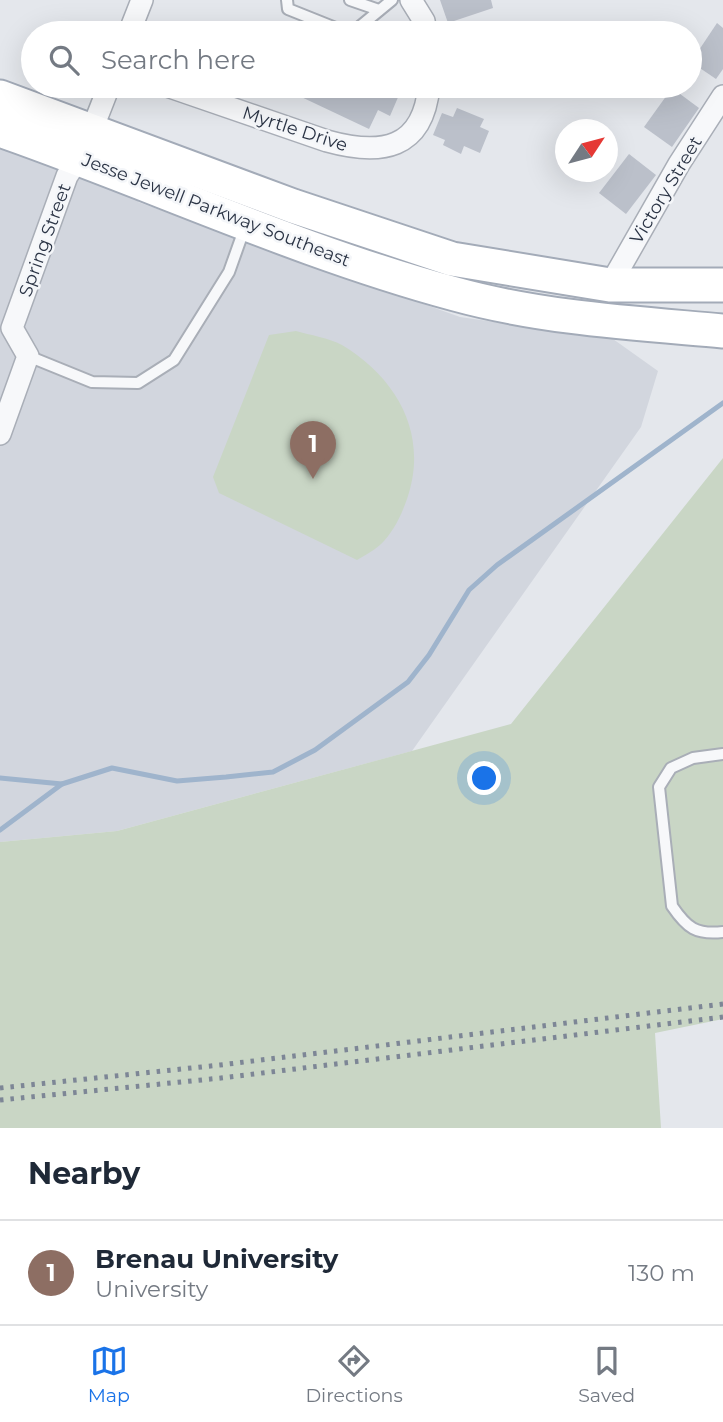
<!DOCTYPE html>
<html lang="en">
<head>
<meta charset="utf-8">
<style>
	:root { --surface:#fff; --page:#f6f6f7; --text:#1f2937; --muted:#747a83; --line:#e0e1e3; --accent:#1a73e8 }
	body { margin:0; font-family:Montserrat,sans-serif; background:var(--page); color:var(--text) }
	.compass { position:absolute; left:555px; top:119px; width:63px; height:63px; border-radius:50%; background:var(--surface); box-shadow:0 7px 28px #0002; rotate:54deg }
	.you { position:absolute; left:485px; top:779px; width:24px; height:24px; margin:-18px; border:5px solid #fff; border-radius:50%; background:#1a73e8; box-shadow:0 0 0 10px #1a73e833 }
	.badge { display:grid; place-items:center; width:46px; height:46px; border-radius:50%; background:var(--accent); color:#fff; font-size:23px; font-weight:700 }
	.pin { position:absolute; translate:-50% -58px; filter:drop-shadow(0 2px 4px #0008) }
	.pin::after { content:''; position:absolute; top:37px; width:24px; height:21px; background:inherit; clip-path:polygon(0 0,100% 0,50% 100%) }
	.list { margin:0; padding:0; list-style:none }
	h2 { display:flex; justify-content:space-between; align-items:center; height:91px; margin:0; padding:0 28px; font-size:30px }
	h2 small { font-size:23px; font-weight:400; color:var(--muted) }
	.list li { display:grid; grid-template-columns:46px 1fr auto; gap:21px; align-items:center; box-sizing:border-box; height:105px; padding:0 28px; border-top:2px solid var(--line) }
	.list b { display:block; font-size:26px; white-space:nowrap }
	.list p { margin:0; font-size:23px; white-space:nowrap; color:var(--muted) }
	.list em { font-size:23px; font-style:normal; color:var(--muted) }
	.icon { flex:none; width:38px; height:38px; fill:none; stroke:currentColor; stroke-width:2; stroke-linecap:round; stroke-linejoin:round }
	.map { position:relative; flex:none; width:723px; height:1128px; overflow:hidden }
	.search { position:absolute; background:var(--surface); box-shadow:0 7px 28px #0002; left:21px; right:21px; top:21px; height:77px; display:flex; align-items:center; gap:18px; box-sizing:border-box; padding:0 24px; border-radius:38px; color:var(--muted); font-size:26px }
	.sheet { height:196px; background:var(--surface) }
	nav { display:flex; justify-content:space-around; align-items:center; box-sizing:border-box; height:98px; border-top:2px solid var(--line); background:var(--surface); font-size:19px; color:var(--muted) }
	nav a { display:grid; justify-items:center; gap:4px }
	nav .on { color:var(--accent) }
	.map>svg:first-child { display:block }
	.built { fill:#d2d6de }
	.green { fill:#c9d6c5 }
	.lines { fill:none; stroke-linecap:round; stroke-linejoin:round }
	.stream { stroke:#9fb4cc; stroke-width:5 }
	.building { fill:#bbc0ca }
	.lane-casing { stroke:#a9aeb7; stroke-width:14 }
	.street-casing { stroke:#a9aeb7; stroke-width:24 }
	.primary-casing { stroke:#a3abb8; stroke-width:37 }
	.lane { stroke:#f7f8fa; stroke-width:10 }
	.street { stroke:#f7f8fa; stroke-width:21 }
	.primary { stroke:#fff; stroke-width:33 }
	.rail { stroke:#7d8696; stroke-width:5; stroke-dasharray:3.5 7; stroke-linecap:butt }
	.labels { text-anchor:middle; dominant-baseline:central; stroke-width:5; stroke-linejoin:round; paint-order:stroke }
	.street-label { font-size:18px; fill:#2b3445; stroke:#f4f6f9 }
</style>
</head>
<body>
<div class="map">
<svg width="723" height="1128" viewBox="0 0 723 1128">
	<rect width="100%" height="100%" fill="#e4e7ec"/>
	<polygon class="built" points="0,127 148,177 138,202 460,317 613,339 658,371 641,427 412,751 117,831 0,842"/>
	<g class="green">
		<path d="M 296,331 C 310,335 329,338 342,345 C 398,379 429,435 407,499 C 401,516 393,533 380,545 C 373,551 365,555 357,560 L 219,493 L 213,477 L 269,335 Z"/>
		<polygon points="723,458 723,1019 655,1033 661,1128 0,1128 0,842 117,831 511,724"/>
	</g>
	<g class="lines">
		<g class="stream">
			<polyline points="0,778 62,784"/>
			<polyline points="0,830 62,784 112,768 177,781 226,777 273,772 315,750 408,682 429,655 469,590 497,565 723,403"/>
		</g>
	</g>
	<g class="building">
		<polygon points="440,0 491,0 493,8 448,23"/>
		<polygon points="258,21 283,33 252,33"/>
		<polygon points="717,23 723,28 723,69 716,79 691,62"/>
		<polygon points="278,86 389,86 387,90 399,95 390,116 378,110 369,129"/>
		<polygon points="672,88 699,108 672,147 644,127"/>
		<polygon points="457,108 484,119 480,127 489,131 480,153 464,146 461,154 443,145 445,140 433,135 442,113 453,117"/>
		<polygon points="629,154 656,175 626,214 599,193"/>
	</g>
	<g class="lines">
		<defs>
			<g id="lane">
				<polyline points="287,0 288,9 348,33"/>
				<polyline points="350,0 379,10"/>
				<polyline points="352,33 392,0"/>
				<polyline points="28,356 92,382 138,383 174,360 229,272 245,227"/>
				<path d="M 723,754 L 693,758 L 671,768 L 659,787 L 672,906 C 687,928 696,935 723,932"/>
			</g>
			<g id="street">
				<polyline points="411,0 424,21 426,33"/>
				<polyline points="129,33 142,0"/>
				<path d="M 167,86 L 327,141 C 381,156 423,150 429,86"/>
				<polyline points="610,285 679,164 723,96"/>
				<path d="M 0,434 L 28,356 L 12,328 L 67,176 C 86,148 97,117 109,86"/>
			</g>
			<g id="primary">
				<polyline points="0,97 293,206 452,259 610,285 723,285"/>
				<path d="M 0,130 C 152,183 299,252 455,294 C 542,318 633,323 723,331"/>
			</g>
		</defs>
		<use href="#lane" class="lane-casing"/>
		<use href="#street" class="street-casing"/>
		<use href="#primary" class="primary-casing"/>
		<use href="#lane" class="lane"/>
		<use href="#street" class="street"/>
		<use href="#primary" class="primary"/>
		<g class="rail">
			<polyline points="0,1088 220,1065 723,1004"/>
			<polyline points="0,1100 221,1078 723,1017"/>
		</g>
	</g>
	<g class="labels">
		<g class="street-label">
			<text transform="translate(295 129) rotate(18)">Myrtle Drive</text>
			<text transform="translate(666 190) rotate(-59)">Victory Street</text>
			<text transform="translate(216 210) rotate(21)">Jesse Jewell Parkway Southeast</text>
			<text transform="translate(45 240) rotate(-70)">Spring Street</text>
		</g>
	</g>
</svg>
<svg class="compass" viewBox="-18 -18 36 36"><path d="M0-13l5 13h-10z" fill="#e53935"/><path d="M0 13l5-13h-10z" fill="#747a83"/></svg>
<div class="you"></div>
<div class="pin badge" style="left:313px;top:479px;background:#8d6e63">1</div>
<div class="search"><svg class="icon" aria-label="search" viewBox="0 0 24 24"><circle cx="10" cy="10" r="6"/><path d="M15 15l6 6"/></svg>Search here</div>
</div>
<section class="sheet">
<h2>Nearby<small></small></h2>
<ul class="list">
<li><span class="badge" style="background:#8d6e63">1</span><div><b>Brenau University</b><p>University</p></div><em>130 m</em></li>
</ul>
</section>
<nav>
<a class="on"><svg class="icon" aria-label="map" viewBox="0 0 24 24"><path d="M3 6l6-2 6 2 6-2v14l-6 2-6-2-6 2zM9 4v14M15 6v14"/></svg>Map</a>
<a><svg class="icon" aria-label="directions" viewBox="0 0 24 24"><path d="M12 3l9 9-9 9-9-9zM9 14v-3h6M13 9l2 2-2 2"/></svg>Directions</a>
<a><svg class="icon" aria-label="saved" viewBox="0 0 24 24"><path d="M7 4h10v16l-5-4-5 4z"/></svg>Saved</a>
</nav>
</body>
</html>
